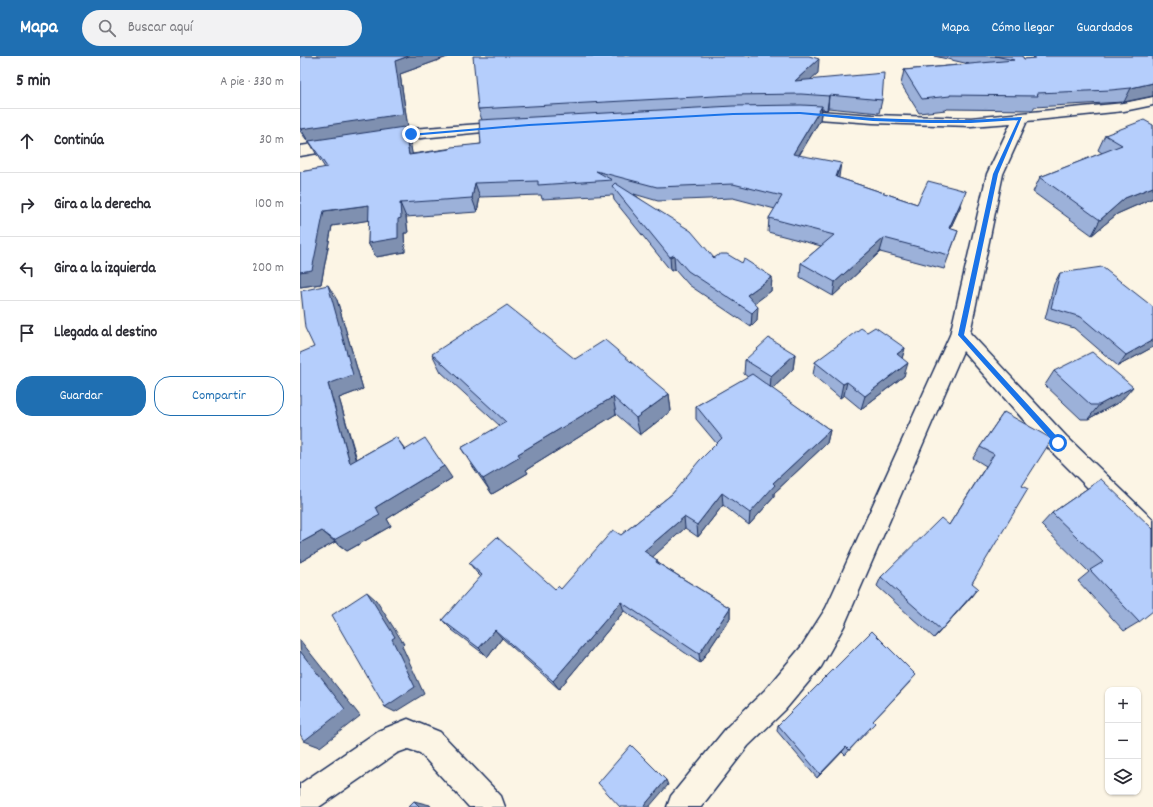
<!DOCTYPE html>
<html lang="es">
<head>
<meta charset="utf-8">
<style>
	:root { --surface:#fff; --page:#f2f2f3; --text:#2b2b33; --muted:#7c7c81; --line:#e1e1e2; --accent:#1f6fb2 }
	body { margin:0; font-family:Dekko,sans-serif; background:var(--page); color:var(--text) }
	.controls { position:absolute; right:12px; bottom:12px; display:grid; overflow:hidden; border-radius:8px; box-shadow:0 1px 3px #0004 }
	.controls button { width:36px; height:36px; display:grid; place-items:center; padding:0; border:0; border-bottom:1px solid var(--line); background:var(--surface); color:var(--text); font:20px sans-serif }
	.stop { position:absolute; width:12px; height:12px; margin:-9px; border:3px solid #1a73e8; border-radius:50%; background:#fff }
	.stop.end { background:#1a73e8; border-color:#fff; box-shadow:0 1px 4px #0008 }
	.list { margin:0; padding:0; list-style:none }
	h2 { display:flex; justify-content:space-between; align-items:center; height:52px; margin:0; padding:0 16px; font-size:17px }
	h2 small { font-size:13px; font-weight:400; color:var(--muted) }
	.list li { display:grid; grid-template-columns:26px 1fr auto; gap:12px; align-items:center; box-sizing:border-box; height:64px; padding:0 16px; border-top:1px solid var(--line) }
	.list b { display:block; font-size:15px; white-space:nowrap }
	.list em { font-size:13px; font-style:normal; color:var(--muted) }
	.actions { display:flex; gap:8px; padding:12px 16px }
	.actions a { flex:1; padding:9px 0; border:1px solid var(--accent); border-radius:16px; text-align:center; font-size:14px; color:var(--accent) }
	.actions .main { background:var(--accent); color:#fff }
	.icon { flex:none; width:22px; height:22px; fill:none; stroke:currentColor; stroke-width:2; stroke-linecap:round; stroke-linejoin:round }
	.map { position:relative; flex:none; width:853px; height:751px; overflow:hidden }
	header { display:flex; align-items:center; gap:24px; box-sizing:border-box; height:56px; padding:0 20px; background:var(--accent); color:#fff }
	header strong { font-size:19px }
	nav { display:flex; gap:22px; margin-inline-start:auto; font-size:14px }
	.search { width:280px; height:36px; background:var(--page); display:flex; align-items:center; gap:10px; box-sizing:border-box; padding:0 14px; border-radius:22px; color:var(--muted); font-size:15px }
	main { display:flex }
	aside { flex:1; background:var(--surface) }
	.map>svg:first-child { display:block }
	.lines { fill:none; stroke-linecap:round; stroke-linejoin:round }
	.street-casing { stroke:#1b2f5e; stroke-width:3 }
	.street { fill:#fcf5e5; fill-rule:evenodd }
	.wall { fill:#9cb1d9; stroke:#1b2f5e }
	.shaded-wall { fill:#7f90b0; stroke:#1b2f5e }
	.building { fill:#b5cefc; stroke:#1b2f5e }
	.route { fill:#1a73e8 }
</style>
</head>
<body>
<header>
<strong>Mapa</strong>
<div class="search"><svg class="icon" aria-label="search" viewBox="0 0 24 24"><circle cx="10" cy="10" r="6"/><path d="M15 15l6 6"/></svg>Buscar aquí</div>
<nav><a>Mapa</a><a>Cómo llegar</a><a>Guardados</a></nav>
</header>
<main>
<aside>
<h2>5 min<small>A pie · 330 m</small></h2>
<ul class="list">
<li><svg class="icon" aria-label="ahead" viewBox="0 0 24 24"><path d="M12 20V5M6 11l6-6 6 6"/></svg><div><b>Continúa</b></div><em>30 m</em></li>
<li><svg class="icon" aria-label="right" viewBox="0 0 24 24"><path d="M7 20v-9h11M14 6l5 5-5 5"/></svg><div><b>Gira a la derecha</b></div><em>100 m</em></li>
<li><svg class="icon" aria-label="left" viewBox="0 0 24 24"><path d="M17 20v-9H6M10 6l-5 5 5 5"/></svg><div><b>Gira a la izquierda</b></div><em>200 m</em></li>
<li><svg class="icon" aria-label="arrive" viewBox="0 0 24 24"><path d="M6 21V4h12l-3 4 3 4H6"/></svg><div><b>Llegada al destino</b></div></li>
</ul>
<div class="actions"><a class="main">Guardar</a><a>Compartir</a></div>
</aside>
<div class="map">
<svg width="853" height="751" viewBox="0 0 853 751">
	<rect width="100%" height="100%" fill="#fcf5e5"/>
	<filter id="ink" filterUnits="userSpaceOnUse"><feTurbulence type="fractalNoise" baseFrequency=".025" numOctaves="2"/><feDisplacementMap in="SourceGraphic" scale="8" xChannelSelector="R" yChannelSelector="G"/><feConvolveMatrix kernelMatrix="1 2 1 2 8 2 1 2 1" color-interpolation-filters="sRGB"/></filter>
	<g filter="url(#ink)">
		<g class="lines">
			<defs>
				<g id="street">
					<polygon points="853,41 853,49 824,55 727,65 703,118 670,277 766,380 853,464 853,491 844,488 750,394 663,295 544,570 521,611 485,654 448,690 401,751 367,751 371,740 428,670 465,634 501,591 526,552 650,279 687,118 711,67 671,70 573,67 491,61 486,60 484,57 486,54 491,53 573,59 671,62 824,47"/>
					<polygon points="209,66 214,67 216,70 214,73 111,83 78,88 73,86 70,83 73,80 78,78 111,73"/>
					<polygon points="42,84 47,86 50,89 47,92 0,100 0,90"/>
					<polygon points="108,663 140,676 201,740 205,751 169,751 120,697 108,693 97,697 19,751 0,751 0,728 78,675"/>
				</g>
			</defs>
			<use href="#street" class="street-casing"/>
			<use href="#street" class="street"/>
		</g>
		<g class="wall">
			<polygon points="0,0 150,0 100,18 108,72 105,72 110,85 112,98 181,88 182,64 178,53 518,17 510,23 582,44 579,57 528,52 527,54 522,53 520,64 499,100 539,122 617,148 661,149 650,173 658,175 644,213 580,196 533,240 500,221 501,207 521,190 468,176 469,162 475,153 433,142 358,145 334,138 414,202 442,207 472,221 471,235 454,247 457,265 451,271 389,229 375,213 371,215 314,144 313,139 242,143 241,139 180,141 177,156 106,161 108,177 104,177 105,196 76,201 68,187 69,164 32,170 21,228 0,231 0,116 25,112 17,99 10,87 9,87 0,75"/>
			<polygon points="634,0 722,0 724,3 733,3 734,0 853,0 853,40 824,46 805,47 734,51 733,54 647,53 646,54 619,57 601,28 604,14 669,8"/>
			<polygon points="853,69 853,142 817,158 792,179 733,136 740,121 802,97 798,94 805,79"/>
			<polygon points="760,217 853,291 818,310 774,272 745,263 754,228"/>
			<polygon points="37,244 63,333 39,342 57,403 96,381 105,393 152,422 87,463 91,470 47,495 35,486 0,506 14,291"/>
			<polygon points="567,276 605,292 602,302 604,320 561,353 544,339 540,342 513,319 515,306"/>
			<polygon points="132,298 275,303 369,338 371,355 340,379 316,358 226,414 228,417 192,438 171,408 161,392 200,370 141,316"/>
			<polygon points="495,298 493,313 472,333 530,374 527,387 474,437 474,441 449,469 423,449 398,481 385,472 352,501 357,504 358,507 430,552 430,562 400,607 324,555 259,633 202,582 188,601 152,574 142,564 181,521 177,517 169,507 255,533 261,533 321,479 372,438 417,388 396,363 396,350 448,321 444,318 445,304"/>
			<polygon points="754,315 821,345 788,363 781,363 745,329"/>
			<polygon points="704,356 722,430 672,527 671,541 634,582 577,530 581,521 649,469 686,410 673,402 680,391"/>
			<polygon points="801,423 839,566 824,575 778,525 789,516 741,469 752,457"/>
			<polygon points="610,626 573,665 570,672 545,699 542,696 517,722 477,675 478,669"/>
		</g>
		<g class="shaded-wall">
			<polygon points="109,0 150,0 100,18 108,72 105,72 110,85 115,113 109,99 105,72 9,87 1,73 95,5"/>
			<polygon points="519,3 518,17 494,38 495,25"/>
			<polygon points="853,27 853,40 824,46 831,32"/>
			<polygon points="529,39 528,52 527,54 529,40"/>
			<polygon points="522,50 520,64 491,112 493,98"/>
			<polygon points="541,107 539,121 534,136 536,121"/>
			<polygon points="175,127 180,141 177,156 172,142"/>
			<polygon points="853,131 853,142 817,158 792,179 800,164 825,142"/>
			<polygon points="666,135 661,149 644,186 649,172"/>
			<polygon points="100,147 106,161 108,177 104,177 105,196 76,201 68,187 98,163"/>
			<polygon points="69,149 77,163 32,170 21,228 0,231 0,216 24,155"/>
			<polygon points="584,182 580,196 533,240 535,226"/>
			<polygon points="374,199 375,213 371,215 370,201"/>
			<polygon points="472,221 471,235 447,253 447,239"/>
			<polygon points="28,229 37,244 63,333 39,342 61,420 50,407 28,328"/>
			<polygon points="458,251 457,265 451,271 452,257"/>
			<polygon points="853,284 853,291 818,310 826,299"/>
			<polygon points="605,292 601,306 597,298"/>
			<polygon points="495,298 493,313 470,335 471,320"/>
			<polygon points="608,307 604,320 561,353 565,340"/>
			<polygon points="547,326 544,339 540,342 543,328"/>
			<polygon points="833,331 821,345 788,363 799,349"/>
			<polygon points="369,338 371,355 340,379 336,362"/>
			<polygon points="313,341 316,358 226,414 228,417 192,438 183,423 218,398"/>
			<polygon points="530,374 527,387 474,437 474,441 449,469 450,457 473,427"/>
			<polygon points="144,410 152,422 87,463 91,470 47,495 34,484 76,451"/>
			<polygon points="422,437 423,449 398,481 397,469"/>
			<polygon points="384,461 385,472 347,506 344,495"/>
			<polygon points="22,475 35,486 0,506 0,487"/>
			<polygon points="678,532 671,541 634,582 641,574"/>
			<polygon points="67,536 76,544 104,588 102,590 124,638 95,656 85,651"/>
			<polygon points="321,546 324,555 259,633 253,625"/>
			<polygon points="430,552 430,562 400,607 399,598"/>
			<polygon points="195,574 202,582 188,601 179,592"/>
			<polygon points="0,584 60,660 20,691 4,685"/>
			<polygon points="546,691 542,696 517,722 520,718"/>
			<polygon points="366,724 368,729 349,751 343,751"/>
			<polygon points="114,745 130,749 131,751 120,751"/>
		</g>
		<g class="building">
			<polygon points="0,0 109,0 95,5 103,58 1,73 0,72"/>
			<polygon points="173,0 509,0 519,3 495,25 584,17 582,44 529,39 529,40 501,38 433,39 178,53"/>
			<polygon points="695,0 722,0 724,3 735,2 735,0 853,0 853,27 831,32 811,34 737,37 738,40 650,39 650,40 622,43 604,14 714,4"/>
			<polygon points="501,49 522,50 493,98 541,107 536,121 617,148 628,125 666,135 649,172 658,175 649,199 584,182 535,226 501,207 534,179 469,162 482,140 433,128 357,131 296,115 312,124 238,129 238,125 175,127 172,142 100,147 101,162 98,163 98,182 68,187 69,149 24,155 12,214 0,216 0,116 27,111 9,85 104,71 109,99 150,93 151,91 181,88 179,64 433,50"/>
			<polygon points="844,64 853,69 853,131 825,142 800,164 740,121 822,89 805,79"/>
			<polygon points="315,127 391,175 414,202 420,198 427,198 442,207 444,203 472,221 447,239 458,251 452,257 388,215 374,199 370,201 312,130"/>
			<polygon points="802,211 853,251 853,284 826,299 781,261 751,252 760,217"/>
			<polygon points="28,229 53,319 28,328 50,407 96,381 105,394 125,382 144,410 76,451 80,459 34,484 22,475 0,487 0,297 14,291 5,272 1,235"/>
			<polygon points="207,249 275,303 305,284 369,338 336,362 313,341 218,398 220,401 183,423 161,392 206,366 132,298"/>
			<polygon points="575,271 605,292 597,298 608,307 565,340 547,326 543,328 515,306 561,272 567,276"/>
			<polygon points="469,282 495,298 471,320 445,304"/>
			<polygon points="792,296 833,331 799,349 791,349 754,315"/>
			<polygon points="452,318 530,374 473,427 475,429 450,457 422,437 397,469 384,461 344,495 357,504 356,506 430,552 399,598 321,546 253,625 195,574 179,592 142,564 182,519 169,507 197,481 255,533 258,530 261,533 313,474 321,479 372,438 399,405 422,382 396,350"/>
			<polygon points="704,356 752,383 722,430 728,433 672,527 678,532 641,574 581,521 641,462 649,469 694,398 680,391"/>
			<polygon points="801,423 853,473 853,555 839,566 790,514 803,506 752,457"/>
			<polygon points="67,536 95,581 92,583 115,631 85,651 32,559"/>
			<polygon points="572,575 616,619 573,665 575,667 549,694 546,691 520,718 478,669"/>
			<polygon points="0,595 45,653 4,685 0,678"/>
			<polygon points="331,689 366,724 343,751 320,751 298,727"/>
			<polygon points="114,745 120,751 108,751"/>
		</g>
	</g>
	<polygon class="route" points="500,56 573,62 630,64 671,64 722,61 698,118 664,279 761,385 761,389 756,389 658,279 693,118 718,64 671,67 630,67 573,65 500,58 433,59 229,70 111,80 109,78 229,68 433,57"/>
</svg>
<div class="controls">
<button>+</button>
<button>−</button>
<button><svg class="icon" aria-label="layers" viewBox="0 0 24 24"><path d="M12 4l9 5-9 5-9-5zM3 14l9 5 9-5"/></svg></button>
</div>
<div class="stop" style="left:758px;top:387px"></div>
<div class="stop end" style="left:111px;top:78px"></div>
</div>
</main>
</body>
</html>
